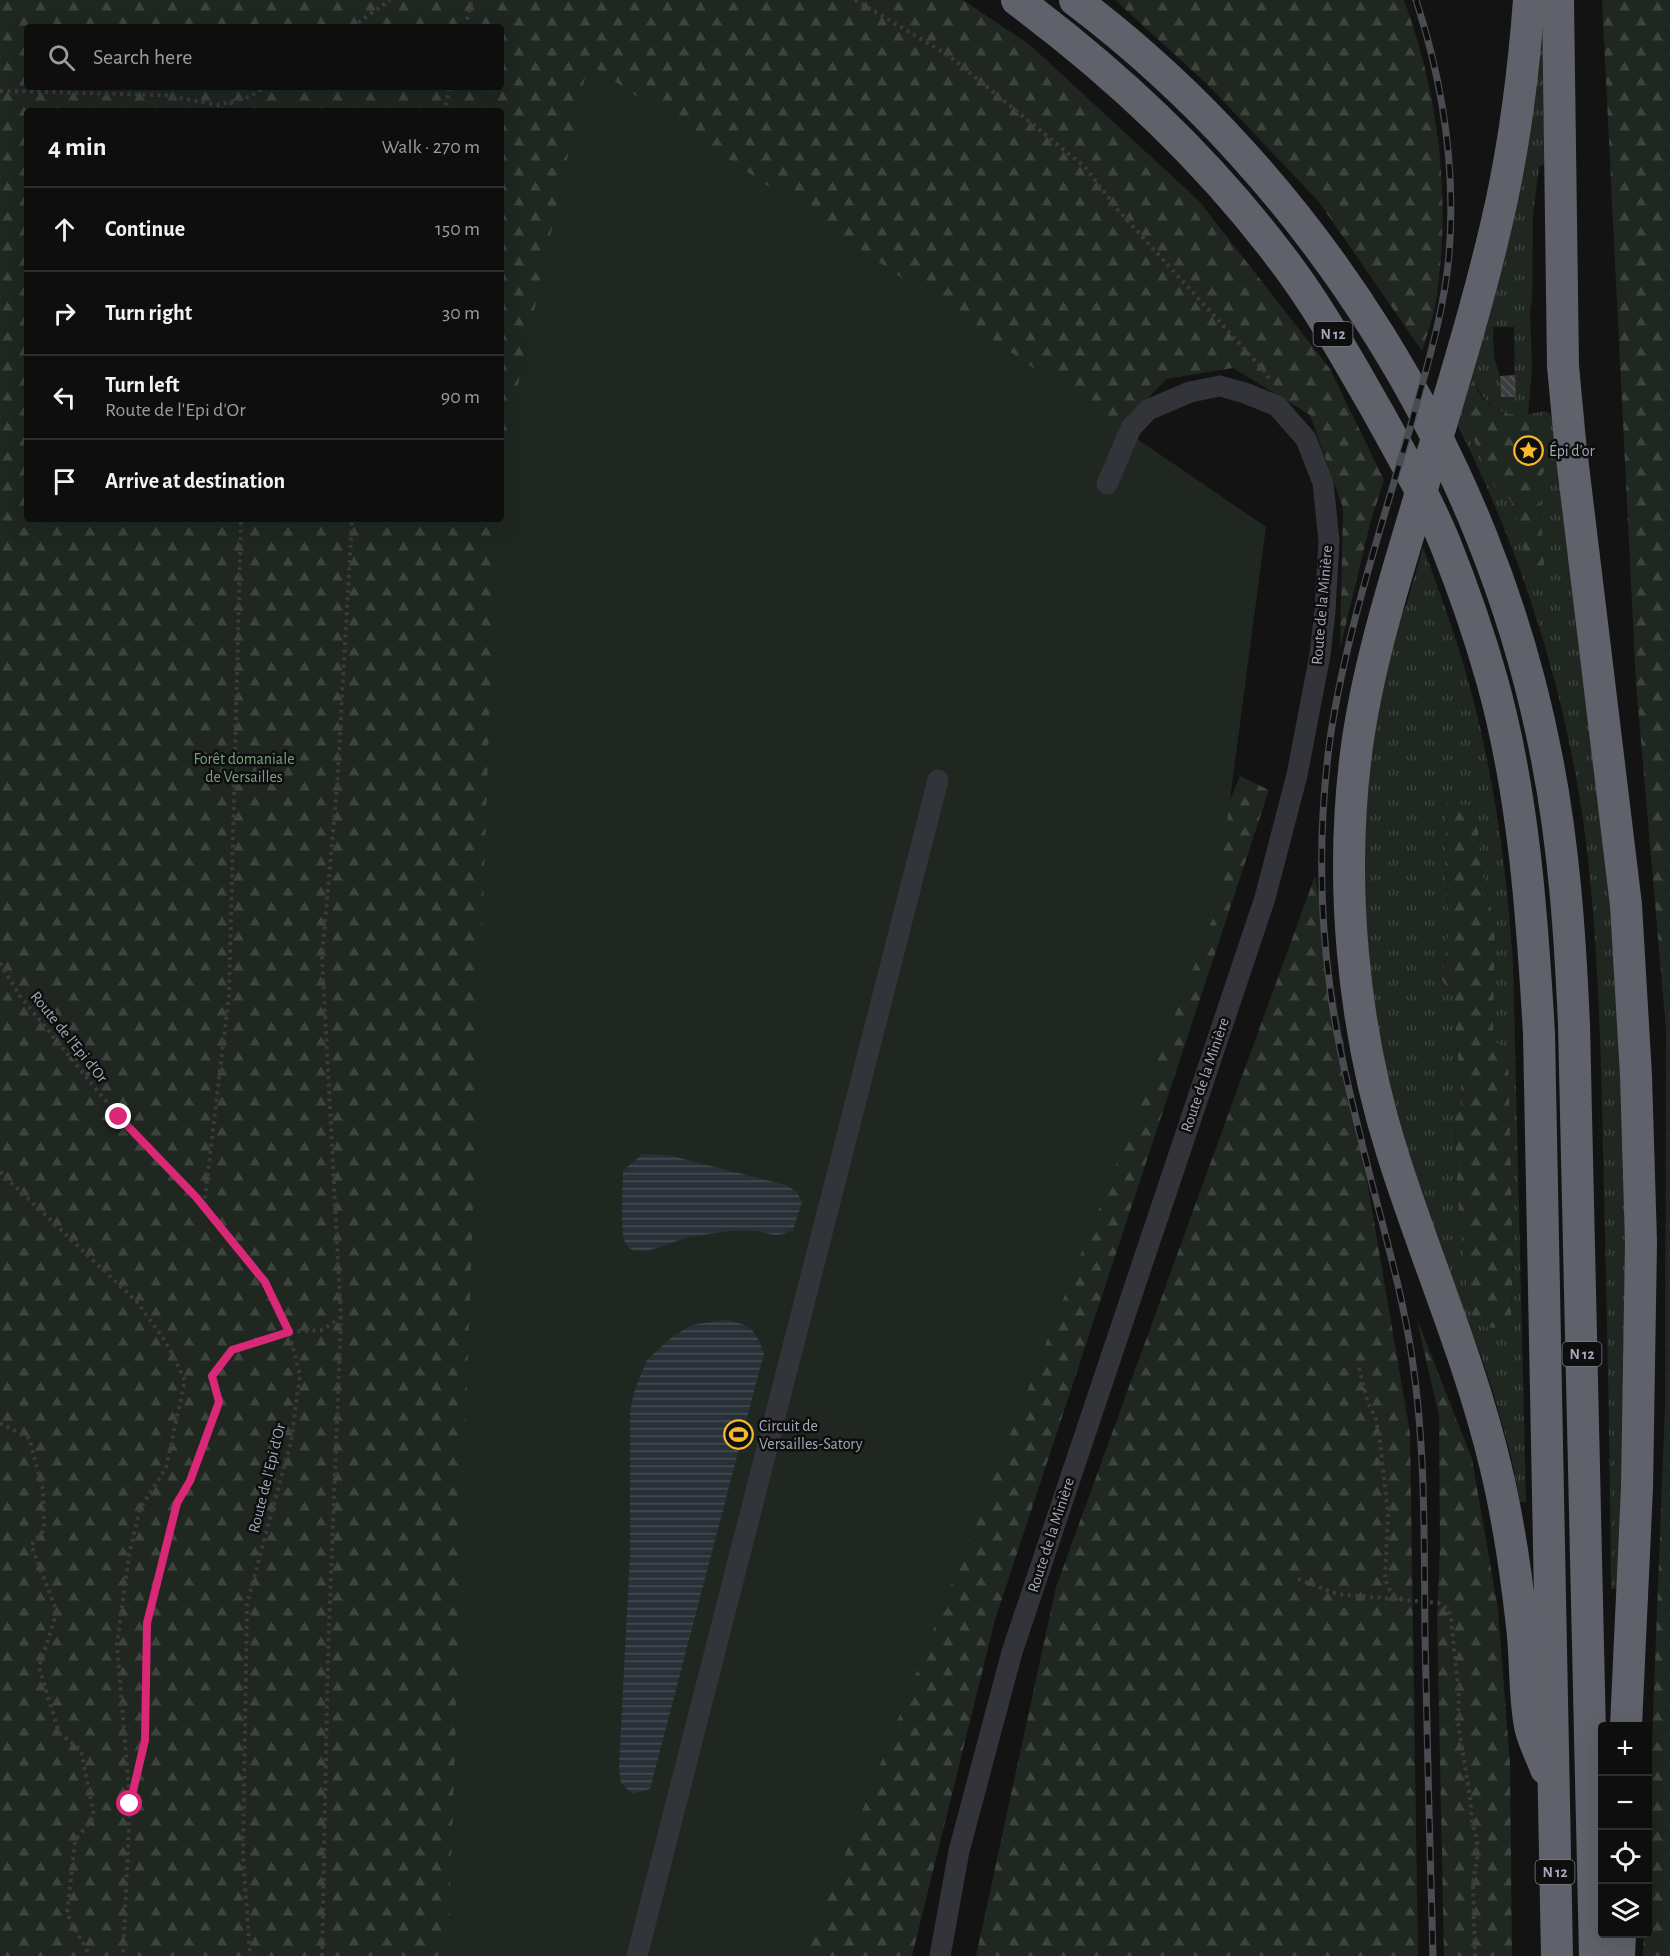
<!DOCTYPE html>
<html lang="en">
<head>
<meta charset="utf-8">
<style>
	:root { --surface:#0e0e0f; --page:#171718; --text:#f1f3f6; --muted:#9b9c9e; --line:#2e2e2f }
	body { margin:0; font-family:"Alegreya Sans",sans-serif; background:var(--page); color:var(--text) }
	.controls { position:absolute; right:18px; bottom:18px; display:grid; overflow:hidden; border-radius:6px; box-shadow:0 6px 24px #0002 }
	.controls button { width:54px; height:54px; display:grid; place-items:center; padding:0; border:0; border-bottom:2px solid var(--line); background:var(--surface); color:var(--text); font:30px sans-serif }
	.stop { position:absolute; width:18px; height:18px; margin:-14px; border:4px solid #db2777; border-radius:50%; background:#fff }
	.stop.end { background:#db2777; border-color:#fff; box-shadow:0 2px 6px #0008 }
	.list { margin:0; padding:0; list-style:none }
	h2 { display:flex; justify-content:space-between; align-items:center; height:78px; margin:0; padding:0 24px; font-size:26px }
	h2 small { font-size:20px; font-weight:400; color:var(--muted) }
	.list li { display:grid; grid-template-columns:39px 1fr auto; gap:18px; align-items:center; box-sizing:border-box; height:84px; padding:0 24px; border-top:2px solid var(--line) }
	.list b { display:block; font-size:22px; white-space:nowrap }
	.list p { margin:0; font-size:20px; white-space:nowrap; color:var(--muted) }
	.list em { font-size:20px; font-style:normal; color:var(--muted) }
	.icon { flex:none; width:33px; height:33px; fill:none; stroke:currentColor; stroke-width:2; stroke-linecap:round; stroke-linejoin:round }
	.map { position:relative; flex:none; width:1670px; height:1956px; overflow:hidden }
	.search { position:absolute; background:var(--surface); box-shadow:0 6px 24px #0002; left:24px; top:24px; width:480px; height:66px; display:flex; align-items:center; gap:15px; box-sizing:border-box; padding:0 21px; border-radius:6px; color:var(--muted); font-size:22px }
	.panel { position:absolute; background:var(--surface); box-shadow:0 6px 24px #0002; left:24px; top:108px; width:480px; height:414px; border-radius:6px }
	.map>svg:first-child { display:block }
	.grass { fill:url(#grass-tufts); fill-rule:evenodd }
	.forest { fill:url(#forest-firs); fill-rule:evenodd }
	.garden { fill:#1f2720 }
	.water { fill:url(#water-rules) }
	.building { fill:url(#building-back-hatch) }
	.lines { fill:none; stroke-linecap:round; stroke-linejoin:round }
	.path { stroke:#393b40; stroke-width:4; stroke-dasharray:3 4.5; stroke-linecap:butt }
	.minor { stroke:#333439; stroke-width:21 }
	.highway { stroke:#5f626a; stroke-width:32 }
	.rail-casing { stroke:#4a4c52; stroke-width:7 }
	.rail { stroke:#0e0e0f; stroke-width:4.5; stroke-dasharray:14; stroke-linecap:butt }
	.route { stroke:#db2777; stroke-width:8 }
	.labels { text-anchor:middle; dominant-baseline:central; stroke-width:5; stroke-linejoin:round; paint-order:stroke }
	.shield { fill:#0e0e0f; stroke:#777a83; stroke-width:1.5 }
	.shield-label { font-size:15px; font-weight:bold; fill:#a4a8b5 }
	.poi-label { font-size:16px; fill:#a4a8b5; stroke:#0e0e0f; text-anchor:start }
	.street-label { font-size:16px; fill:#a4a8b5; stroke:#0e0e0f }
	.park-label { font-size:16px; fill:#7aa17e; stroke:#0e0e0f }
</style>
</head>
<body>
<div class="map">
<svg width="1670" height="1956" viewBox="0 0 1670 1956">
	<defs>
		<pattern id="grass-tufts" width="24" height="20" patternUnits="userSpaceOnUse" patternTransform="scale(1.5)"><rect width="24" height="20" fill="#1f2720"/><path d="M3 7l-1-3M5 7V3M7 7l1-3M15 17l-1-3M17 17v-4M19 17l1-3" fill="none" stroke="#3d443e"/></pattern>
		<pattern id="forest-firs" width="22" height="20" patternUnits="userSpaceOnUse" patternTransform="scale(1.5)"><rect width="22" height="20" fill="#1f2720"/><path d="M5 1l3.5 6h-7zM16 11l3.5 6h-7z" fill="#3d443e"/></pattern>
		<pattern id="water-rules" width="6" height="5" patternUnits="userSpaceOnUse" patternTransform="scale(1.5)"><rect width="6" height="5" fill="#293138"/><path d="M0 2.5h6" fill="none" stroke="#454c53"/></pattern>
		<pattern id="building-back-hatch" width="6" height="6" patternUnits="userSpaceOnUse" patternTransform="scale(1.5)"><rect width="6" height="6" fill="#3d3d41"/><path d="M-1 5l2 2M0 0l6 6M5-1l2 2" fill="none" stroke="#56565a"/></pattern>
	</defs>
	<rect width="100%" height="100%" fill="#131314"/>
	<g class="grass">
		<path d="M 1540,34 L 1544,35 L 1544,164 L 1539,167 L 1533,215 L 1532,302 L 1530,308 L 1532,369 L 1528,414 L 1546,411 L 1550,414 L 1553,421 L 1610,874 L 1628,1202 L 1620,1589 L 1611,1589 C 1610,1455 1607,1322 1604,1189 C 1601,1076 1600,962 1587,850 C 1569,701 1524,557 1457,424 L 1461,410 L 1494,486 L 1511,501 L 1527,561 L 1529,578 L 1545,573 L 1538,483 L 1545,469 L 1522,416 C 1492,414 1482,400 1471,374 ZM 1493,327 L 1514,327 L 1515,397 L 1501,397 L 1500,376 L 1494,358 Z"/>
		<path d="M 1423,547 C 1441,595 1459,645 1472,695 C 1495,782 1507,872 1513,962 L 1526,1502 L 1520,1502 L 1512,1460 L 1494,1395 L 1482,1358 L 1418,1188 L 1381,1055 L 1363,937 L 1362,802 L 1372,730 L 1394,630 L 1407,603 ZM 1447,803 L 1476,807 L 1481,868 L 1495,926 L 1493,1039 L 1508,1054 L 1513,1253 L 1511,1316 L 1494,1328 L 1469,1309 L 1457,1191 L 1455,1116 L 1463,1107 L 1456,1040 L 1454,996 L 1442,979 L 1449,929 L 1445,856 Z"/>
	</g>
	<g class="forest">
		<path d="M 0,0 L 963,0 L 1030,45 L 1199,201 L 1330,369 L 1384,480 L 1370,524 L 1340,649 L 1343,508 L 1310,415 L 1233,368 L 1167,379 L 1107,439 L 522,1956 L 0,1956 ZM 27,27 L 501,27 L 501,87 L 27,87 ZM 27,111 L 501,111 L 501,519 L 27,519 Z"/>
		<path d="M 1115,0 L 1404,0 C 1440,97 1452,205 1435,307 C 1432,322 1426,337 1422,351 L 1319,202 L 1208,85 Z"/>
		<polygon points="1602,0 1670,0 1670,1956 1643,1956 1644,1934 1648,1934 1648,1844 1665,1406 1666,1030 1636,683"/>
		<path d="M 1471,374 C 1474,381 1477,390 1481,396 C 1491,411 1512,417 1528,415 L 1530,438 L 1540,444 L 1545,469 L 1538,483 L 1545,573 L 1541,582 L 1535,583 L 1529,578 L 1527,561 L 1511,501 L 1494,486 L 1461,410 Z"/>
		<polygon points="1240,776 1269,790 995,1620 912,1956 791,1956 1036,1269"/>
		<polygon points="1447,802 1476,807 1481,868 1495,926 1493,1039 1508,1053 1513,1253 1511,1316 1494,1328 1476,1325 1469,1309 1457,1191 1455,1116 1463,1106 1456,1040 1454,996 1442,980 1449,929 1445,856"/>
		<polygon points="1315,876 1410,1433 1418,1956 976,1956 1056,1587"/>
		<polygon points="1416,1316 1472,1459 1498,1609 1510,1764 1512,1956 1444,1956 1437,1616 1440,1549 1439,1416"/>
	</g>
	<polygon class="garden" points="588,63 1266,527 1215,913 805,1956 448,1956 496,519 501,519 501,463"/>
	<g class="water">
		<path d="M 642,1154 L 668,1155 L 786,1185 L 797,1192 L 802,1202 L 793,1230 C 771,1240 773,1232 753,1231 C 732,1229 710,1234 690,1237 C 674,1240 636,1262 626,1244 C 619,1232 623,1187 623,1171 Z"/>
		<path d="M 725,1320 C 752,1325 754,1328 764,1353 L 650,1789 L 632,1794 L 621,1783 L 619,1767 L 630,1553 L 630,1411 L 635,1389 L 647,1360 L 671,1338 L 691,1325 Z"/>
	</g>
	<polygon class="building" points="1515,375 1516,397 1501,397 1500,376"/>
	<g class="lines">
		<g class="path">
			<polyline points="855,0 948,55 1085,167 1118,210 1267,374 1270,383"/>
			<polyline points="352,27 390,0"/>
			<polyline points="465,27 472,0"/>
			<polyline points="0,91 164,95 218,105 249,97 265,87"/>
			<polyline points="231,102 232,111"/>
			<polyline points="440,111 446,104 450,87"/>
			<polyline points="0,963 20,996 119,1117 196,1197 265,1283 289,1332 300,1375 291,1441 247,1604 243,1855 250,1956"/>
			<polyline points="0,1172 137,1302 166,1342 185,1380 166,1468 140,1509 129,1555 117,1644 130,1804 123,1956"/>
			<polyline points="204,1206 229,995 241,519"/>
			<polyline points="1359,1368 1368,1403 1376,1419 1380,1441 1388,1514 1385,1580 1392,1594 1402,1599"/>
			<polyline points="0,1423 29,1438 43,1490 44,1530 31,1545 57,1612 39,1667 59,1733 81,1750 94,1816 75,1841 67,1914 90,1956"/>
			<polyline points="1298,1579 1337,1594 1439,1603 1448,1609 1451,1619 1459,1696 1458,1723 1470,1797 1472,1822 1477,1840 1477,1859 1473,1882 1475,1956"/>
			<polyline points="131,1800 145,1740 147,1624 177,1503 190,1481 219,1402 212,1376 232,1350 289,1332 323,1330 341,1317"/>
			<polyline points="322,1956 328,1654 341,1317 322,956 337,787 352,519"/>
		</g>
		<g class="minor">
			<polyline points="637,1956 938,780"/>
			<polyline points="940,1956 959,1851 1012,1652 1265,898 1297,775 1320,655 1325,611 1329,541 1323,483 1306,439 1277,406 1245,393 1220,386 1190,392 1148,410 1131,428 1107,484"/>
		</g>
		<g class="highway">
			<path d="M 1017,0 C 1115,73 1206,158 1280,256 C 1318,305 1348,360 1379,414 C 1402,456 1427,499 1445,543 C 1463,588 1479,634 1492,680 C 1524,795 1532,915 1539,1033 L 1557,1956"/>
			<path d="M 1075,0 C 1314,180 1489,460 1546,754 C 1564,844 1570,934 1574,1025 L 1595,1956"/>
			<path d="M 1529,0 C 1524,67 1516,133 1502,199 C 1481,297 1450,393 1422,489 C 1397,574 1369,659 1357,746 C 1339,878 1352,1025 1392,1152 C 1425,1258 1469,1356 1495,1464 C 1508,1517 1516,1572 1522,1626 C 1526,1659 1524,1694 1530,1726 C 1533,1741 1541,1755 1546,1769"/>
			<polyline points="1558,0 1563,366 1570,441 1626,905 1636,1076 1641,1242 1637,1488 1626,1726"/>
			<polyline points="1619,1956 1620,1934"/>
		</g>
		<defs>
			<path id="rail" d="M 1416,0 C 1443,83 1456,168 1449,255 C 1444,312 1427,366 1412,421 C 1382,526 1346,631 1330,739 C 1319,821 1319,906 1330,988 C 1336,1037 1348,1086 1360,1135 C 1377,1209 1401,1282 1412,1358 C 1426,1450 1424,1544 1425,1637 C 1427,1743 1430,1850 1433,1956"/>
		</defs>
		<use href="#rail" class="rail-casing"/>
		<use href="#rail" class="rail"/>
	</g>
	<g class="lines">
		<polyline class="route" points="119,1117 196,1197 265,1282 289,1332 232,1350 212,1376 219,1402 190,1481 177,1503 147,1623 145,1740 130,1804"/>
	</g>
	<defs>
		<symbol id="sight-ring" viewBox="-11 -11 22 22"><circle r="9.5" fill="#0e0e0f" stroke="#f7b928" stroke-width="1.5"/><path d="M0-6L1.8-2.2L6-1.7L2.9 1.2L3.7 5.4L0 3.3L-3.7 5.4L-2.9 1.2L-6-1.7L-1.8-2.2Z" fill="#f7b928"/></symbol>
		<symbol id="stadium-ring" viewBox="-11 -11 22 22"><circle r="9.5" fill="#0e0e0f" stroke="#f7b928" stroke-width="1.5"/><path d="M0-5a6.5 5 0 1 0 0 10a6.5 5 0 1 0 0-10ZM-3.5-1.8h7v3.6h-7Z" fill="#f7b928"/></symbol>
	</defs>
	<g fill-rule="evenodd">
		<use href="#sight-ring" x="1512" y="434" width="33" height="33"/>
		<use href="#stadium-ring" x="722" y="1418" width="33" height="33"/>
	</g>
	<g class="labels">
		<g class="shield">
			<rect x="1313.5" y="322" width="39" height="24" rx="4.5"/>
			<rect x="1562.5" y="1342" width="39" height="24" rx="4.5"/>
			<rect x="1535.5" y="1860" width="39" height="24" rx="4.5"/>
		</g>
		<g class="shield-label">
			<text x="1333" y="334">N 12</text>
			<text x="1582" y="1354">N 12</text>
			<text x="1555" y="1872">N 12</text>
		</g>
		<g class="poi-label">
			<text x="1549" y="451">Épi d'or</text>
			<text x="759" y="1426">Circuit de<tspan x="759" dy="18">Versailles-Satory</tspan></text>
		</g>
		<g class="street-label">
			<text transform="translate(1322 605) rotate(-85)">Route de la Minière</text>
			<text transform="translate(69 1037) rotate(51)">Route de l'Epi d'Or</text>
			<text transform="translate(1205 1075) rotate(-71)">Route de la Minière</text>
			<text transform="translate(267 1478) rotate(-76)">Route de l'Epi d'Or</text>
			<text transform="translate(1051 1535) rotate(-72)">Route de la Minière</text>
		</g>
		<g class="park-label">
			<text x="244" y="759">Forêt domaniale<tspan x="244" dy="18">de Versailles</tspan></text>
		</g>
	</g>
</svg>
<div class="controls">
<button>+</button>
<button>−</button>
<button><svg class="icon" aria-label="locate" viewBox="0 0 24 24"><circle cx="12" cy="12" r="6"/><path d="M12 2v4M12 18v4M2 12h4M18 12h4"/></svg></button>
<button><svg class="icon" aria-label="layers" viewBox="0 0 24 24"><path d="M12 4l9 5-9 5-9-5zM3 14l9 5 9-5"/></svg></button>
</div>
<div class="stop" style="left:130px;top:1804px"></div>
<div class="stop end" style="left:119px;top:1117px"></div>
<div class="search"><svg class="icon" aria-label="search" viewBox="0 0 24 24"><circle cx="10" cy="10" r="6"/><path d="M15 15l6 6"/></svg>Search here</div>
<section class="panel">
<h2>4 min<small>Walk · 270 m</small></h2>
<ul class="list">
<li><svg class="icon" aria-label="ahead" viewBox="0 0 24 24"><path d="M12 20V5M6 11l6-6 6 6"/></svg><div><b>Continue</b></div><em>150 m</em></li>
<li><svg class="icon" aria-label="right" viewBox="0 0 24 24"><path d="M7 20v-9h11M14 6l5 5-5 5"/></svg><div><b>Turn right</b></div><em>30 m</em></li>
<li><svg class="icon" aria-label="left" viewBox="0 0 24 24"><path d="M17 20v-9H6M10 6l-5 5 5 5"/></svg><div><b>Turn left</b><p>Route de l'Epi d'Or</p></div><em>90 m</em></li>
<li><svg class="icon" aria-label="arrive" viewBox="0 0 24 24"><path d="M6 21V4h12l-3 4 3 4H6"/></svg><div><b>Arrive at destination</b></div></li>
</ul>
</section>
</div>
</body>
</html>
